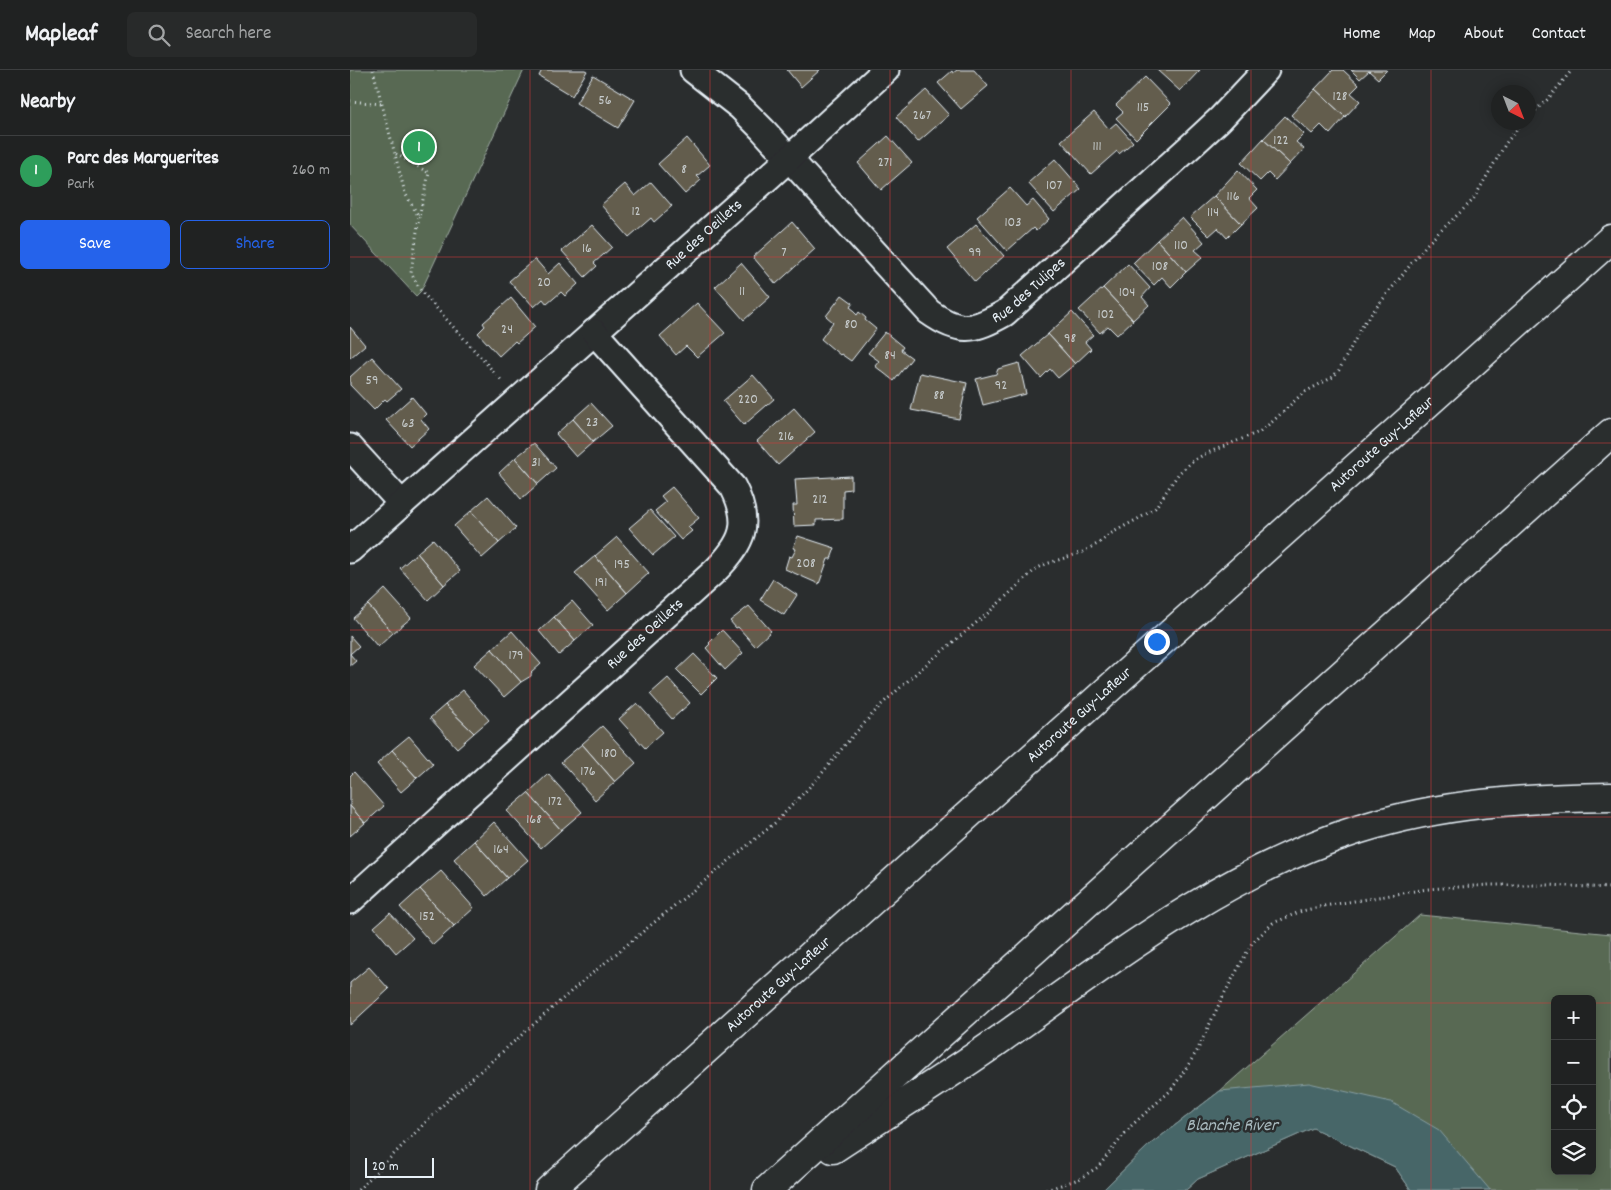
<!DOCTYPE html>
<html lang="en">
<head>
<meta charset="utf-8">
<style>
	:root { --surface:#202222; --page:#282a2a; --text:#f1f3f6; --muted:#a2a4a5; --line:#3d3f40; --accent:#2563eb }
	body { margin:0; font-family:Dekko,sans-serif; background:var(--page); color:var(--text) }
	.controls { position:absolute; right:15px; bottom:15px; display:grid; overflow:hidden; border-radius:8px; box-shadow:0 2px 12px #0003 }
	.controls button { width:45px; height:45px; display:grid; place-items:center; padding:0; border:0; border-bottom:1px solid var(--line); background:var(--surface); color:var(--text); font:25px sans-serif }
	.compass { position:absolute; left:1141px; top:15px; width:45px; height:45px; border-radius:50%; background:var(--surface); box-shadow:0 2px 12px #0003; rotate:138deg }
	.scale { position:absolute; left:15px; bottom:12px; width:69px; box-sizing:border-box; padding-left:5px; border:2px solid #e8f1f8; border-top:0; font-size:14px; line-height:18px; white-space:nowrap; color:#e8f1f8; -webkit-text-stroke:4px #2a2d2e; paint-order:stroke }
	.you { position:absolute; left:806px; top:571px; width:18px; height:18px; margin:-12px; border:4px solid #fff; border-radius:50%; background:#1a73e8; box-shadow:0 0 0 8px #1a73e833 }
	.badge { display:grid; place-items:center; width:32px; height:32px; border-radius:50%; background:var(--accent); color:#fff; font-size:16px; font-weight:700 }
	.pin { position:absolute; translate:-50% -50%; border:2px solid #fff; box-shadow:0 1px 5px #0006 }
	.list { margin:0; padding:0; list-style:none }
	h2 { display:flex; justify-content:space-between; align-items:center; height:65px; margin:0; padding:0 20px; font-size:21px }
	h2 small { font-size:16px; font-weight:400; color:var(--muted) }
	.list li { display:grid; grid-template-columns:32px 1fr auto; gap:15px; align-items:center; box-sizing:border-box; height:70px; padding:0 20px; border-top:1px solid var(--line) }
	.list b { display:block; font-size:19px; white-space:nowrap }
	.list p { margin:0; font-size:16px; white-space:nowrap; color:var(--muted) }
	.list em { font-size:16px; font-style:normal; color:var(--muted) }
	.actions { display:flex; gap:10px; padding:15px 20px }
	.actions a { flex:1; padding:11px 0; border:1px solid var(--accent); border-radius:8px; text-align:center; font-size:18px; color:var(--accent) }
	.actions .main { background:var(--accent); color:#fff }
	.icon { flex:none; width:28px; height:28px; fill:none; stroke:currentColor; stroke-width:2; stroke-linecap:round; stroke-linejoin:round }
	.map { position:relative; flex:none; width:1261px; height:1120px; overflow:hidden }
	header { display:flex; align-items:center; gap:30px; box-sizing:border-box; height:70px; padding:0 25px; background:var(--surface); border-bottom:1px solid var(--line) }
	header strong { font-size:24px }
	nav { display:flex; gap:28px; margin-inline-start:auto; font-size:18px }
	.search { width:350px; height:45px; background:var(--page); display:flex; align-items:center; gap:12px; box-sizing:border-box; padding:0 18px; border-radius:8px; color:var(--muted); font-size:19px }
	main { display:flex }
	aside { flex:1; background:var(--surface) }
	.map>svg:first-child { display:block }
	.green { fill:#586952; stroke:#a0ada5; fill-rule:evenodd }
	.water { fill:#476668; stroke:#879ea2 }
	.building { fill:#645d4d; stroke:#e8f1f8 }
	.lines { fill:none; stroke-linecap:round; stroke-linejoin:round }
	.minor-casing { stroke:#e8f1f8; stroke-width:29 }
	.motorway-casing { stroke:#e8f1f8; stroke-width:31 }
	.path { stroke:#e8f1f8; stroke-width:3; stroke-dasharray:1 4; stroke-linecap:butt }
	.minor { stroke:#2a2d2e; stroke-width:25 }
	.motorway { stroke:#2a2d2e; stroke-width:28 }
	.grid { fill:none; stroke:#d83c3d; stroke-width:1; stroke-opacity:0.55 }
	.labels { text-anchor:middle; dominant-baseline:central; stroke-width:5; stroke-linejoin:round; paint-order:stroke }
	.number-label { font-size:14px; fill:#c7cccd }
	.street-label { font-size:16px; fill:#e8f1f8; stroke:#2a2d2e }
	.water-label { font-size:18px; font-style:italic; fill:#a8b9be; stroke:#2a2d2e }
</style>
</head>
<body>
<header>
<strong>Mapleaf</strong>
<div class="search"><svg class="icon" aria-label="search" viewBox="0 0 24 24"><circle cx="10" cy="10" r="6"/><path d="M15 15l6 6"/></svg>Search here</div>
<nav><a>Home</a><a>Map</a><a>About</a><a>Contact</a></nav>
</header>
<main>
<aside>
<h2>Nearby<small></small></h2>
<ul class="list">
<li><span class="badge" style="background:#2e9e5b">1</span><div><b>Parc des Marguerites</b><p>Park</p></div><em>260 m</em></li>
</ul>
<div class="actions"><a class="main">Save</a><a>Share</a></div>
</aside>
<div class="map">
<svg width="1261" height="1120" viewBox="0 0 1261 1120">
	<rect width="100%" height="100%" fill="#2a2d2e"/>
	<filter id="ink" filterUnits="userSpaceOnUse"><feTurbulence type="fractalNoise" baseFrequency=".02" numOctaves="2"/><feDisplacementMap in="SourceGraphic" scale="10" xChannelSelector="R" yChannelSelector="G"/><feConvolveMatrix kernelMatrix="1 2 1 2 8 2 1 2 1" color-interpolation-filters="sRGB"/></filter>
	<g filter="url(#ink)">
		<g class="green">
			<polygon points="0,0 174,0 71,221 66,226 0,155"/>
			<path d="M 1070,845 L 1261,864 L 1261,1120 L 1061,1120 L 1045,1097 L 963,1058 L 848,1109 L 836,1120 L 753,1120 L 798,1076 L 870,1021 ZM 1205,929 L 1242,929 L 1242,1101 L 1205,1101 Z"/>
		</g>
		<polygon class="water" points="959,1013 1041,1032 1089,1060 1140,1120 1061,1120 1045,1097 963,1058 848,1109 836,1120 753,1120 798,1076 870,1021"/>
		<g class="building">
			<polygon points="192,0 235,0 237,1 222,26 189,6"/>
			<polygon points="437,0 470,0 451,17"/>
			<polygon points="607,0 624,0 638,16 611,39 588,13 602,1 603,3"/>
			<polygon points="807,0 850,0 830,21"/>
			<polygon points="983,0 993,0 1009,15 1001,23 1010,31 995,47 965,19"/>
			<polygon points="1001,0 1037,0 1028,9 1019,1 1010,9"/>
			<polygon points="243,5 285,30 268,58 226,33"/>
			<polygon points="795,7 821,34 786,69 766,48 773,42 766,35"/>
			<polygon points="965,19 995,47 980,64 971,55 962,64 941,45"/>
			<polygon points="576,20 599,45 568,72 546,47"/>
			<polygon points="744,42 759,59 766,53 783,72 769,84 767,81 741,104 711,71"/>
			<polygon points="935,46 954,64 946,72 954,79 940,94 913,69"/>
			<polygon points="538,66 562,93 531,120 508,93"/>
			<polygon points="337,68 360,95 347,106 351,110 335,124 308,94"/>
			<polygon points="913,69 940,94 925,110 918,103 910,111 891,93"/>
			<polygon points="705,89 731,119 704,142 678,113"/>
			<polygon points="888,100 907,120 899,128 908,138 891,154 864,126"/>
			<polygon points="301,112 322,136 304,152 301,148 279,167 251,135 275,114 285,126"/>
			<polygon points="660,118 676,136 683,130 699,149 686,161 683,158 657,181 627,147"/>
			<polygon points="864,126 891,154 877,168 868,158 859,166 840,147"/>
			<polygon points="832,147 854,172 845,180 853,187 836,202 807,170"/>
			<polygon points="442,152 465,179 426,214 403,187"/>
			<polygon points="626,154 654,186 625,212 597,179"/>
			<polygon points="242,155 262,177 244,193 247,196 235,207 212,181"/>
			<polygon points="807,170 836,202 821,217 812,207 804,215 783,193"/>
			<polygon points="185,189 198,204 210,193 228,214 215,226 211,222 197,234 193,229 184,237 175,227 174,228 159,211"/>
			<polygon points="391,193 420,227 394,250 365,217"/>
			<polygon points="778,194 800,218 792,227 799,235 783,250 753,218"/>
			<polygon points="753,218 783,250 767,265 758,256 750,263 729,240"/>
			<polygon points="492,225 503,233 500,237 505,241 504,242 507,245 509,242 516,248 515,250 526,259 501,291 491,284 490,285 471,269 483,252 476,246"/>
			<polygon points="161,228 185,257 167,273 165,271 149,286 128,263 135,256 133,253"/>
			<polygon points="347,233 375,263 347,287 336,276 326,285 310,266"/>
			<polygon points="722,242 743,265 735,272 741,279 725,294 698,264"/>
			<polygon points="0,257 15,275 0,288"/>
			<polygon points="535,262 553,277 551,280 562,288 544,311 525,296 529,291 518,283"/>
			<polygon points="698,264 725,294 708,308 700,299 691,308 672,286"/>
			<polygon points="22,287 51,319 37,331 35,329 24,340 0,315 0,307"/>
			<polygon points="669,293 676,324 633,335 626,309 646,304 648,299"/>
			<polygon points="570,303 617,313 609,349 561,340"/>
			<polygon points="403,305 424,329 394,355 373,331"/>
			<polygon points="62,327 76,344 71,349 79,359 60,376 36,350"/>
			<polygon points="241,333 262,356 243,372 223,349"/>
			<polygon points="444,338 465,362 428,395 407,371"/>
			<polygon points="223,349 243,372 226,387 206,364"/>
			<polygon points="184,373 206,398 188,414 165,388"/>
			<polygon points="165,388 188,414 171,429 149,403"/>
			<polygon points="501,406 501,419 493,420 493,449 466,450 466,455 444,456 443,435 447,435 445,409"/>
			<polygon points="322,417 349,448 338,457 342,461 331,470 305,441 316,432 311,426"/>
			<polygon points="138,426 166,458 149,473 121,441"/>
			<polygon points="300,440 324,467 303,485 279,458"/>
			<polygon points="121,441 149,473 132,488 104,456"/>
			<polygon points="448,466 485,478 481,489 478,489 469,514 435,499 439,486 442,487 446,479 443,478"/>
			<polygon points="267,467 299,503 277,523 245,486"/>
			<polygon points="83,469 110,501 94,515 67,483"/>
			<polygon points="67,483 94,515 78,530 50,498"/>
			<polygon points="245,486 277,523 258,540 225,503"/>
			<polygon points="423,509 447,525 434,545 410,530"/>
			<polygon points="35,519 61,548 43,563 18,535"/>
			<polygon points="222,531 243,555 225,571 204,547"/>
			<polygon points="18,535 43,563 28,577 3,548"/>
			<polygon points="399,536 421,561 405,576 388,557 386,558 380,551"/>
			<polygon points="204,547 225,571 209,585 189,561"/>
			<polygon points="372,560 393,583 375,600 356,578 360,574 359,573"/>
			<polygon points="162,561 191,594 181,603 181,606 171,612 142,579"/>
			<polygon points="0,566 9,576 0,584 6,591 0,596"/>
			<polygon points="142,579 171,612 154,627 124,595"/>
			<polygon points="344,584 367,608 351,624 327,600"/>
			<polygon points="318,608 340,633 322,649 300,624"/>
			<polygon points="113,620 139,650 124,663 95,635"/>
			<polygon points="287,633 313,662 295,678 269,649"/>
			<polygon points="95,635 124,663 107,678 80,648"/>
			<polygon points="252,656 286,693 265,712 232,674"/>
			<polygon points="59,666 83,694 67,708 42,680"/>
			<polygon points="232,674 265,712 245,730 211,692"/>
			<polygon points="42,680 67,708 51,722 27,694"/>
			<polygon points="4,702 34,736 15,753 0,736 0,706"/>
			<polygon points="198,704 232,742 211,760 178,723"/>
			<polygon points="178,723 211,760 191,778 157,741"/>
			<polygon points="0,736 15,753 0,766"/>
			<polygon points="144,752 178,790 157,808 124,771"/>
			<polygon points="124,771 157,808 137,826 104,789"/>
			<polygon points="91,801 124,838 104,856 70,819"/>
			<polygon points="70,819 104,856 83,875 50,837"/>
			<polygon points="40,843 63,868 46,883 24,857"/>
			<polygon points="19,897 39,919 0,955 0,913"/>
		</g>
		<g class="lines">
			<defs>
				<g id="minor">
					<path id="s1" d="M 343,0 L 390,37 L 413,60 L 579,242 C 610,264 623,261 655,243 L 843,74 L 870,49 L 916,0"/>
					<polyline points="0,377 52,434"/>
					<path id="s2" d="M 0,480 L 421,105 L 536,0"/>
					<path id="s3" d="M 0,831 L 365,501 C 393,473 402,454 383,417 L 244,262"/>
				</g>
				<g id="motorway">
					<path d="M 483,1079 C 539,1042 597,1007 652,968 C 764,888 876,801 1010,759 C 1092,733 1176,728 1261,727"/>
					<path id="s4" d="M 199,1120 L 1261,169"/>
					<polyline points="417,1120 1261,363"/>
				</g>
			</defs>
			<use href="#minor" class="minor-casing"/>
			<use href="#motorway" class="motorway-casing"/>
			<g class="path">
				<polyline points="23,0 55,123 69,147 61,203 71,221 153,312"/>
				<polyline points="0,31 32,34"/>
				<polyline points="1178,47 1198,29 1222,0"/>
				<polyline points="46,84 79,103 69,147"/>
				<polyline points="8,1120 102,1026 233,911 426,752 469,707 499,670 531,635 572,598 638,543 686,499 696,494 733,482 749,473 760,464 795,445 805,438 829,403 844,390 855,384 909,362 922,352 953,323 983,307 989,300 1014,253 1077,174 1123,130 1156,73 1173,52"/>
				<polyline points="696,1120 729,1109 748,1097 781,1056 820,1021 831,1006 847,981 872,928 902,873 923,853 952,841 974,836 1077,819 1139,815 1197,815 1261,818"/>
			</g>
			<use href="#minor" class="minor"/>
			<use href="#motorway" class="motorway"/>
		</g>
	</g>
	<path class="grid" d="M 180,0 L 180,1120M 360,0 L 360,1120M 540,0 L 540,1120M 721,0 L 721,1120M 901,0 L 901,1120M 1081,0 L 1081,1120M 0,187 L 1261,187M 0,373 L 1261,373M 0,560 L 1261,560M 0,747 L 1261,747M 0,933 L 1205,933M 1242,933 L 1261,933"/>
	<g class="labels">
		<g class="number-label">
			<text x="990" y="27">128</text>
			<text x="255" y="31">56</text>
			<text x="793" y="38">115</text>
			<text x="572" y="46">267</text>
			<text x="931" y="71">122</text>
			<text x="747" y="77">111</text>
			<text x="535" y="93">271</text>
			<text x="334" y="100">8</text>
			<text x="704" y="116">107</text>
			<text x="883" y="127">116</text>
			<text x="286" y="142">12</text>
			<text x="863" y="143">114</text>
			<text x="663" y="153">103</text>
			<text x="831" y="176">110</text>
			<text x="237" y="179">16</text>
			<text x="434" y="183">7</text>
			<text x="625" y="183">99</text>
			<text x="810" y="197">108</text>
			<text x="194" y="213">20</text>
			<text x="392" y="222">11</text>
			<text x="777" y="223">104</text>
			<text x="756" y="245">102</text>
			<text x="501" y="255">80</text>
			<text x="157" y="260">24</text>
			<text x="720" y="269">98</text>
			<text x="540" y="286">84</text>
			<text x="22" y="311">59</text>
			<text x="651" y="316">92</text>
			<text x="589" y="326">88</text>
			<text x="398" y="330">220</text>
			<text x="242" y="353">23</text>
			<text x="58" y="354">63</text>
			<text x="436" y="367">216</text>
			<text x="186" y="393">31</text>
			<text x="470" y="430">212</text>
			<text x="456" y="494">208</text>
			<text x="272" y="495">195</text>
			<text x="251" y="513">191</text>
			<text x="166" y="586">179</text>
			<text x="259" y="684">180</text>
			<text x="238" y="702">176</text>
			<text x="205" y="732">172</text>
			<text x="184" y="750">168</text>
			<text x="151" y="780">164</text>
			<text x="77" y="847">152</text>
		</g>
		<g class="street-label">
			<text stroke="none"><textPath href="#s2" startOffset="474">Rue des Oeillets</textPath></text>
			<text stroke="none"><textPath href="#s1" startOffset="454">Rue des Tulipes</textPath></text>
			<text stroke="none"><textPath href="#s4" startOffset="1118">Autoroute Guy-Lafleur</textPath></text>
			<text stroke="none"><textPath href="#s3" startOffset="398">Rue des Oeillets</textPath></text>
			<text stroke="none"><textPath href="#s4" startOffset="712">Autoroute Guy-Lafleur</textPath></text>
			<text stroke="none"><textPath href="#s4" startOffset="308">Autoroute Guy-Lafleur</textPath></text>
		</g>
		<g class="water-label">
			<text x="882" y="1056">Blanche River</text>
		</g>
	</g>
</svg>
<div class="controls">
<button>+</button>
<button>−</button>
<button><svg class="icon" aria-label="locate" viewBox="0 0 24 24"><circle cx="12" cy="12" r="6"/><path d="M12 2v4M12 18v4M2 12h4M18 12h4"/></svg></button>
<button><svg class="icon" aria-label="layers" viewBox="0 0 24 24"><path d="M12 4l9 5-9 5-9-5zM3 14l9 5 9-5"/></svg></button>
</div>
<svg class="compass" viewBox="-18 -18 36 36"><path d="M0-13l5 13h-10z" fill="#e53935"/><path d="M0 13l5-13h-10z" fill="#a2a4a5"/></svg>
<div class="scale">20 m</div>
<div class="you"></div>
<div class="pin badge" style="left:69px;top:77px;background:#2e9e5b">1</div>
</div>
</main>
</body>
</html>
